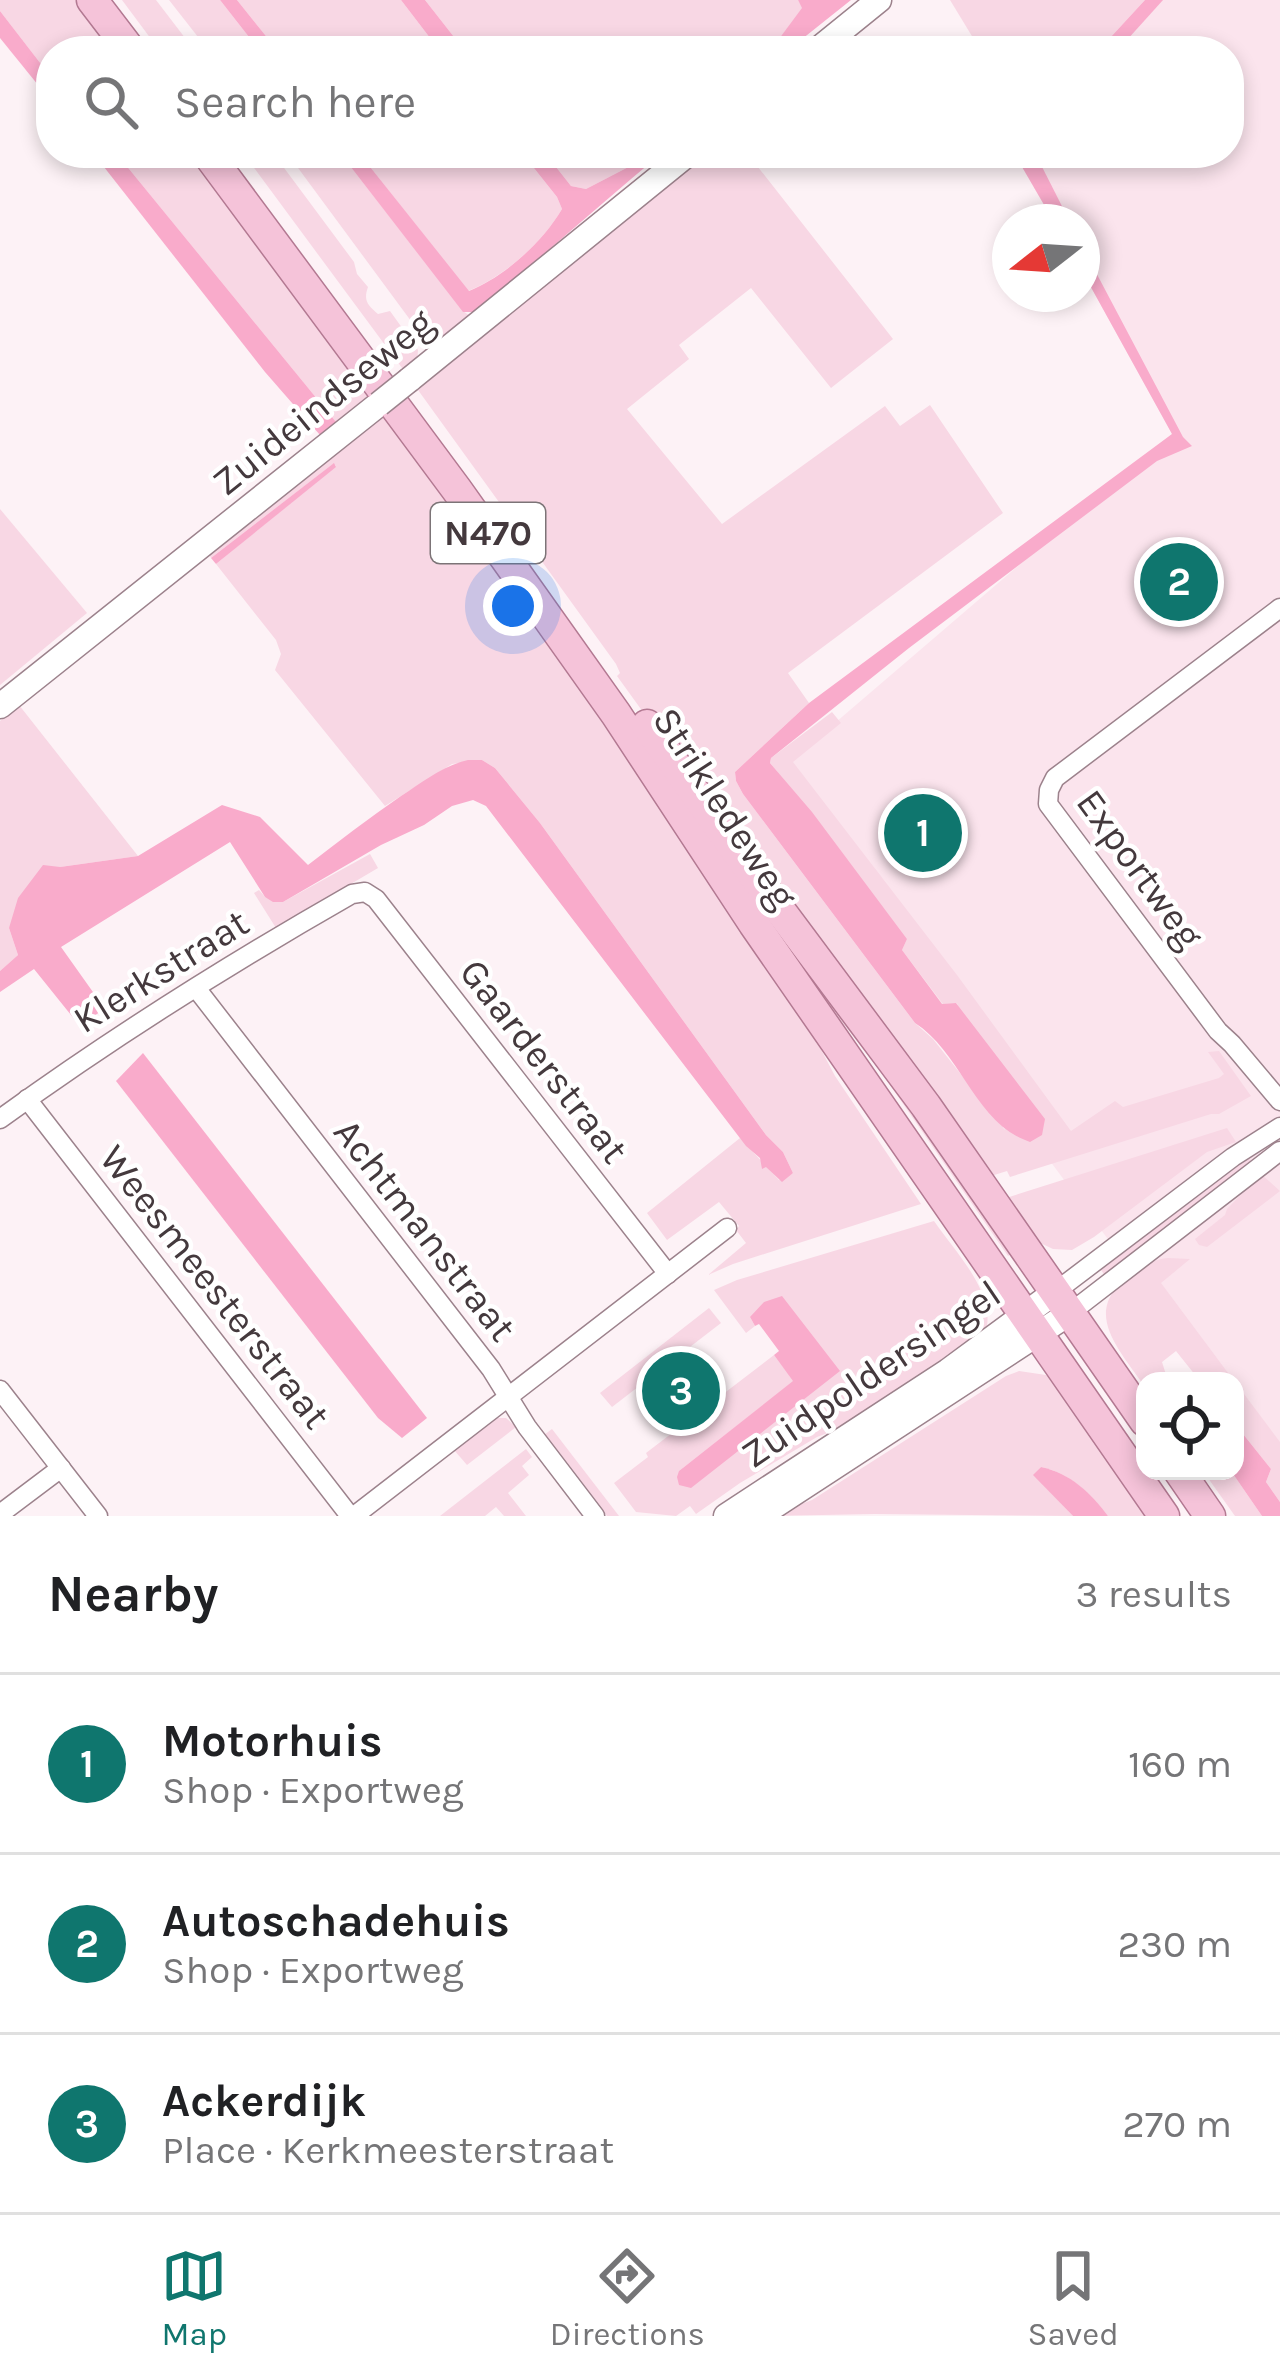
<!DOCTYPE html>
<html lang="en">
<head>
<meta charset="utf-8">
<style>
	:root { --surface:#fff; --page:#f6f6f6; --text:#202124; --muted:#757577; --line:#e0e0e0; --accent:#0f766e }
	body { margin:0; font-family:Karla,sans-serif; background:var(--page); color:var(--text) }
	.controls { position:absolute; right:36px; bottom:36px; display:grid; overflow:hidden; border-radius:24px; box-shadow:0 6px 18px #0003 }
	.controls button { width:108px; height:108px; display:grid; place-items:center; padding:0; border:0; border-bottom:3px solid var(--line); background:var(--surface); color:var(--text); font:60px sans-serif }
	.compass { position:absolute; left:992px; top:204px; width:108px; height:108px; border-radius:50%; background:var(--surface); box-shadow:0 6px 18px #0003; rotate:253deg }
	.you { position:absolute; left:513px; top:606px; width:42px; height:42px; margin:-30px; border:9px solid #fff; border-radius:50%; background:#1a73e8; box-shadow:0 0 0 18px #1a73e833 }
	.badge { display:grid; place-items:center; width:78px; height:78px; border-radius:50%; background:var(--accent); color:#fff; font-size:39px; font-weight:700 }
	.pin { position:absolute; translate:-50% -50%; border:6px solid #fff; box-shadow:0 3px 12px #0006 }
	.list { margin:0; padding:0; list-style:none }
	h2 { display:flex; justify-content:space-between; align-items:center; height:156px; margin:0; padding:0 48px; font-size:51px }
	h2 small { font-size:39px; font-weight:400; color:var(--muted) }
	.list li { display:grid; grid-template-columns:78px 1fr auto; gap:36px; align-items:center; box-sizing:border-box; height:180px; padding:0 48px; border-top:3px solid var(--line) }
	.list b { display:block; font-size:45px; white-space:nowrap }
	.list p { margin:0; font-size:39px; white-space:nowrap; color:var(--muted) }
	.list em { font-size:39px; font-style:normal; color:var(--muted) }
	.icon { flex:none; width:66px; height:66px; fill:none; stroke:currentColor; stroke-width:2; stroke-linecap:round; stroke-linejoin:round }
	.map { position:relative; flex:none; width:1280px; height:1516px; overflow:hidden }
	.search { position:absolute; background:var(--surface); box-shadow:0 6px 18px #0003; left:36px; right:36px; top:36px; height:132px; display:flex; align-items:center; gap:30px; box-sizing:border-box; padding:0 42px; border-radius:48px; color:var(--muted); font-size:45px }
	.sheet { height:696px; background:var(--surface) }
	nav { display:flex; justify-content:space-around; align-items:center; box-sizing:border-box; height:168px; border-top:3px solid var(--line); background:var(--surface); font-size:33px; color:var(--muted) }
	nav a { display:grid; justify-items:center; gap:6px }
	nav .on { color:var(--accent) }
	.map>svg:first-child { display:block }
	.built { fill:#fbe4ed }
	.green { fill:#f8d7e4 }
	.water { fill:#f9abcb }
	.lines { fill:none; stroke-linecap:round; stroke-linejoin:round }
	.minor-casing { stroke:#9c828c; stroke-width:21 }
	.tertiary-casing { stroke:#9c828c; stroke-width:27 }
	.primary-casing { stroke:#b37992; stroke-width:33 }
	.minor { stroke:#fff; stroke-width:18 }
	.tertiary { stroke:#fff; stroke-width:24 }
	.primary { stroke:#f5c3d9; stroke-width:30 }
	.tertiary-bridge-casing { stroke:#9c828c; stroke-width:27; stroke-linecap:butt }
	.tertiary-bridge { stroke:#fff; stroke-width:24 }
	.labels { text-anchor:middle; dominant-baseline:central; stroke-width:9; stroke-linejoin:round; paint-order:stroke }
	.shield { fill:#fff; stroke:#7c7477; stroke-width:3 }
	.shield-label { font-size:36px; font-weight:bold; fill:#44393d }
	.street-label { font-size:39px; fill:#44393d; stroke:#fff }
</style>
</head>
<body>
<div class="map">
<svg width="1280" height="1516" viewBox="0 0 1280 1516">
	<rect width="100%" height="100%" fill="#fdf2f6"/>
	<polygon class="built" points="1145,0 1280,0 1280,1473 1235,1412 1235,1381 1213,1381 1053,1165 765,783 1172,434 1082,271 1082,222 1054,222 1014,153 1229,153 1229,51 1098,51"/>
	<g class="green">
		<polygon points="0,0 84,0 124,51 51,51 51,77 0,11"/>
		<polygon points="122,0 156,0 195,51 160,51"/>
		<polygon points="169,0 220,0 260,51 209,51"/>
		<polygon points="237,0 401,0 440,51 278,51"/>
		<polygon points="425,0 798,0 803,8 770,51 465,51"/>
		<polygon points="950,0 1145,0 1098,51 981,51"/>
		<polygon points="116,153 192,153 371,395 336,422"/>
		<path d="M 243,153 L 273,153 L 354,262 L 357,274 L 368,287 C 363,301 368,305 378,314 L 390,311 L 418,350 L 417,363 L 405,372 Z"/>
		<polygon points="287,153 340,153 463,311 474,319 438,346 428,344"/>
		<path d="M 359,153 L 522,153 L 557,197 L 562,209 C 542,243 505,276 468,291 Z"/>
		<polygon points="545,153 647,153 638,162 586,189 571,186"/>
		<polygon points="703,153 747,153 893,339 831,388 751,288 679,345 689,359 627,409 722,524 885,406 900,426 930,405 1003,513 788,673 809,703 735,772 736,781 743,794 915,1023 933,1039 1005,1130 957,1003 943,1004 902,950 907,939 812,813 770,763 771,758 832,712 841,723 793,762 957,975 1071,1131 1115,1101 1123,1107 1219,1078 1224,1074 1208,1052 1219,1051 1251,1096 1219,1114 1211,1114 1010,1177 1007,1171 991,1176 700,791 617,676 620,673 616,664 418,390"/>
		<polygon points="386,415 583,687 799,1008 835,1076 921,1204 733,1264 708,1275 746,1243 736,1230 739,1226 719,1202 667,1240 647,1213 740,1138 779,1180 793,1173 783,1152 766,1135 540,823 495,768 482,760 452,764 385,806 275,670 281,654 276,640 216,564 336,466 333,464 211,558 208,552 352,436"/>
		<polygon points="0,509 87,613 0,685"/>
		<polygon points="607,682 894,1079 1014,1252 1008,1256 879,1069 751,907"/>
		<polygon points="19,705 138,856 60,867 9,928 18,955 0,971 0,721"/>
		<polygon points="370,854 378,868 276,928 254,893 259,890 265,897 283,902"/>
		<polygon points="1227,1128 1236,1142 1207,1152 1094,1237 1072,1250 1053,1249 1036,1241 1006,1198"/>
		<polygon points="1249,1158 1254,1165 1106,1277 1101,1270"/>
		<polygon points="1261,1174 1280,1191 1207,1247 1199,1245 1195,1239 1225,1215 1227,1209"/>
		<path d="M 934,1221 C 955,1252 996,1292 986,1331 L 862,1420 L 817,1437 L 740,1483 L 696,1514 L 690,1506 L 676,1516 L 636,1512 L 614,1483 L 648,1457 L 646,1453 L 774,1355 L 794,1381 L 679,1471 L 839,1371 L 750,1317 L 755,1326 L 746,1333 L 714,1290 L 737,1280 Z"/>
		<path d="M 1168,1258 L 1190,1259 L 1161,1283 L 1234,1381 L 1200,1381 L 1176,1351 L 1162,1362 L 1168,1381 L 1145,1381 L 1145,1387 C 1118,1348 1079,1309 1133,1274 C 1145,1266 1154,1259 1168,1258 Z"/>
		<polygon points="709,1308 721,1323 612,1407 600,1393"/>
		<path d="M 1019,1371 L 1046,1375 L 1059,1385 L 1149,1516 L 1108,1516 C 1092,1494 1068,1472 1041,1467 L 1034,1475 L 1073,1516 L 875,1514 L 769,1516 L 812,1500 L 1006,1376 Z"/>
		<polygon points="1235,1382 1280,1442 1280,1502 1266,1482 1271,1469 1235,1424"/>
		<polygon points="495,1418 506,1418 516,1427 467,1465 454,1450"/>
		<polygon points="552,1429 619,1516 607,1516 544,1435"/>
		<polygon points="526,1449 532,1457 522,1466 529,1475 508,1493 526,1516 504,1516 496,1507 485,1516 440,1516"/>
		<polygon points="1203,1471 1231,1471 1262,1516 1235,1516"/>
	</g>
	<g class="water">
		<polygon points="220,0 237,0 278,51 260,51"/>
		<polygon points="401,0 425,0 465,51 440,51"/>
		<polygon points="798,0 851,0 787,51 770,51 802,8"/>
		<polygon points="1145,0 1163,0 1117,51 1098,51"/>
		<polygon points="0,11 51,77 51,101 0,38"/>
		<polygon points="93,153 116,153 336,422 320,435 265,372"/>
		<path d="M 340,153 L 359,153 L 469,291 C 505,276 542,243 562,209 L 557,197 L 522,153 L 545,153 L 571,186 L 586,189 L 638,162 L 647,153 L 662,153 C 599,205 539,260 475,312 L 463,312 Z"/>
		<polygon points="1014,153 1035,153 1070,222 1054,222"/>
		<path d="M 1082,246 L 1183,437 L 1192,446 L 1157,461 L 909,648 L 771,758 L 770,763 L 812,812 L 907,939 L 902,950 L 942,1004 L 956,1003 L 1045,1119 L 1042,1135 L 1030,1142 C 975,1124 962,1053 915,1023 L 743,794 L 736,781 L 735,772 L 809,703 L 1172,434 L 1082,271 Z"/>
		<polygon points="334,463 336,467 216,564 211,558"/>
		<path d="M 468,760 L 482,760 L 495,768 L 540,823 L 766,1135 L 783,1152 L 793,1173 L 782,1182 L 766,1167 L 762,1169 L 760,1158 L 746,1146 L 486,806 L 473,800 L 452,806 L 424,825 L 381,845 L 283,902 L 273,902 L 265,897 L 230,842 L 61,947 L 105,1009 L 79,1025 L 34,969 L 0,992 L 0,971 L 18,955 L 9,928 L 18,898 L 43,865 L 60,867 L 138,856 L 222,805 L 260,817 L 308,865 C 339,841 369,818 401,796 C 423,782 442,766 468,760 Z"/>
		<polygon points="143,1053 427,1418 402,1438 378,1418 116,1081"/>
		<polygon points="782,1296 840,1371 691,1488 679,1485 677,1477 679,1471 793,1381 774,1355 779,1351 759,1324 755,1326 750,1317 764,1302"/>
		<polygon points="1235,1424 1271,1469 1266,1482 1280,1502 1280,1516 1262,1516 1231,1471 1235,1471"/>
		<path d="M 1041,1467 C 1070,1473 1091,1493 1108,1516 L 1073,1516 L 1033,1475 Z"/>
	</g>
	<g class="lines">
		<defs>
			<g id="minor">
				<polyline points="1280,608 1055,778 1049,790 1048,804 1218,1031 1232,1044 1280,1101"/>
				<polyline points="196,988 491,1369 527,1427 595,1516"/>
				<polyline points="27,1099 350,1516"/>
				<path d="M 0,1119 C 113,1037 231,963 352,894 L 365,892 L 376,899 L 668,1274"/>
				<polyline points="1055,1292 1233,1157 1280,1127"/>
				<polyline points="1070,1313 1280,1151"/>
				<polyline points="0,1390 98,1516"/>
				<polyline points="0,1514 61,1468"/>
				<polyline points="354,1516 727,1228"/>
			</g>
			<g id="tertiary">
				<polyline points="816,51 879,0"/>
				<polyline points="409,380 689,153"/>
				<polyline points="0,706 379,404"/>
				<polyline points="726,1516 948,1371 1055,1292"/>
				<polyline points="759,1516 1070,1313"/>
			</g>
			<g id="primary">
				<polyline points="92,0 131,51"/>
				<polyline points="207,153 457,490 616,714 754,924 1164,1516"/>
				<polyline points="647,725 747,866 926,1106 1145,1421"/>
				<polyline points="1179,1471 1210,1516"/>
			</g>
		</defs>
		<use href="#minor" class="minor-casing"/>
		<use href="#tertiary" class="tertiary-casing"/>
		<use href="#primary" class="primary-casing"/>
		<use href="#minor" class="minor"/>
		<use href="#tertiary" class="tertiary"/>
		<use href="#primary" class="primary"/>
		<defs>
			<polyline id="tertiary-bridge" points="379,404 409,380"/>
		</defs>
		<use href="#tertiary-bridge" class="tertiary-bridge-casing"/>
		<use href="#tertiary-bridge" class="tertiary-bridge"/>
	</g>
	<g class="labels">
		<rect class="shield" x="431" y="503" width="114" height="60" rx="9"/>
		<g class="shield-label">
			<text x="488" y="533">N470</text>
		</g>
		<g class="street-label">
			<text transform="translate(323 402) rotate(-39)">Zuideindseweg</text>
			<text transform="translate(725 808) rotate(57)">Strikledeweg</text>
			<text transform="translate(1140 869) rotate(54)">Exportweg</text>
			<text transform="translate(161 971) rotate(-32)">Klerkstraat</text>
			<text transform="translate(544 1061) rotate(52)">Gaarderstraat</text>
			<text transform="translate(425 1230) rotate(52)">Achtmanstraat</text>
			<text transform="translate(215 1287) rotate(52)">Weesmeesterstraat</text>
			<text transform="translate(871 1374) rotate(-34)">Zuidpoldersingel</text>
		</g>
	</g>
</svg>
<div class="controls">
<button><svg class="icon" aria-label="locate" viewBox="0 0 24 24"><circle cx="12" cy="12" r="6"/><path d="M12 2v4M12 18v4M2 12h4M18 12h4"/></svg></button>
</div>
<svg class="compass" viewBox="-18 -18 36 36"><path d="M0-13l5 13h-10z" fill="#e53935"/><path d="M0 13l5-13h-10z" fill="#757577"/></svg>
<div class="you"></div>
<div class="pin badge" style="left:923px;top:833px">1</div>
<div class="pin badge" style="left:1179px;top:582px">2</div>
<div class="pin badge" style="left:681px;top:1391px">3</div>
<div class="search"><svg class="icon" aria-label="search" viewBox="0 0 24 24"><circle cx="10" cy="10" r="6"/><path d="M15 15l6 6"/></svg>Search here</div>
</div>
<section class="sheet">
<h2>Nearby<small>3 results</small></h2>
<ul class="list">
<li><span class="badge">1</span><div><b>Motorhuis</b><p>Shop · Exportweg</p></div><em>160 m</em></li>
<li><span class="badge">2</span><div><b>Autoschadehuis</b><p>Shop · Exportweg</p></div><em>230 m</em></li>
<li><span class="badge">3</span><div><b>Ackerdijk</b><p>Place · Kerkmeesterstraat</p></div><em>270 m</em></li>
</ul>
</section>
<nav>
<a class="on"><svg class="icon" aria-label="map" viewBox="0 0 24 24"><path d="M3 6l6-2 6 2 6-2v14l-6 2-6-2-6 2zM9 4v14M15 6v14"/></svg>Map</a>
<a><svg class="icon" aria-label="directions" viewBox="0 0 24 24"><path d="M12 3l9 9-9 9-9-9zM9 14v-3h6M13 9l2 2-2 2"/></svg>Directions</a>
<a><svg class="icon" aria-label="saved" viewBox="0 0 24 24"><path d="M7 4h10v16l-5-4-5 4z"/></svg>Saved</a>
</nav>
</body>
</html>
